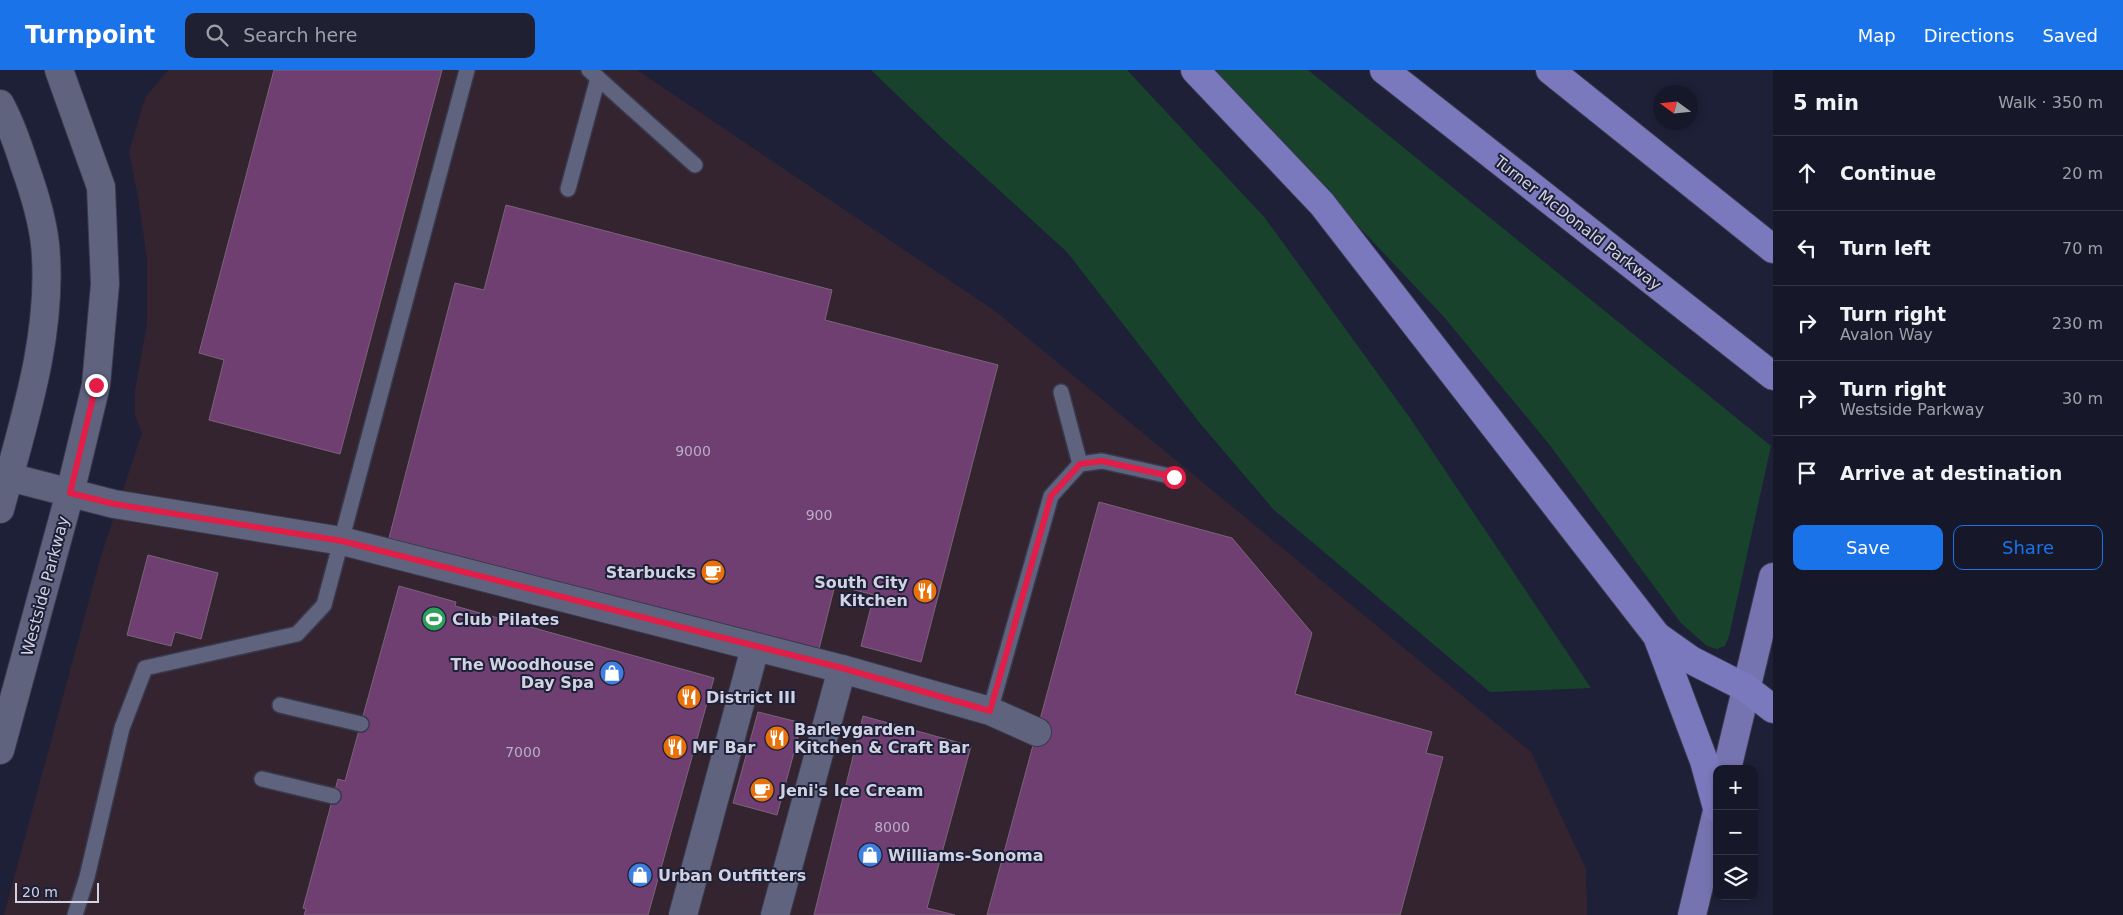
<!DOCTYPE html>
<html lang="en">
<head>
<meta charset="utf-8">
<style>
	:root { --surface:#16182a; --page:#1f2132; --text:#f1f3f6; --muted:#9ea0a8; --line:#353747; --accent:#1a73e8 }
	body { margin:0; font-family:"DejaVu Sans",sans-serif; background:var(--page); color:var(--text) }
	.controls { position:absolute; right:15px; bottom:15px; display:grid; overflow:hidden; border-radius:10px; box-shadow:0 2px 8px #0003 }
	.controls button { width:45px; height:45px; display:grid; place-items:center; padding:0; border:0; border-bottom:1px solid var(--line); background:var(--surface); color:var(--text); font:25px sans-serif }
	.compass { position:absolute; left:1653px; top:15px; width:45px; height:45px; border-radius:50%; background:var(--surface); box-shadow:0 2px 8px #0003; rotate:285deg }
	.scale { position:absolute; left:15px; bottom:12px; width:84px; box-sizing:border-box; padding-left:5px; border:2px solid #d1d3e3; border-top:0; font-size:14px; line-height:18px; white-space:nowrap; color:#d1d3e3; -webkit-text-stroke:4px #1e2038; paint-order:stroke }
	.stop { position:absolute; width:15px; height:15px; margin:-11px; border:4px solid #e11d48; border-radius:50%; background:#fff }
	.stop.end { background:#e11d48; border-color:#fff; box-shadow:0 1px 5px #0008 }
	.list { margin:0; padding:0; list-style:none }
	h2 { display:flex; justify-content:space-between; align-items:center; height:65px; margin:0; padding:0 20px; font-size:21px }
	h2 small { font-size:16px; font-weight:400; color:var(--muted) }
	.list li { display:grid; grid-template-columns:32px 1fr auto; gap:15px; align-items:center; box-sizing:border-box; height:75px; padding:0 20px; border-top:1px solid var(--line) }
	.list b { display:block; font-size:19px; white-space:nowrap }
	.list p { margin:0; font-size:16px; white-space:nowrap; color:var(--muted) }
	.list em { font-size:16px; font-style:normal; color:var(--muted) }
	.actions { display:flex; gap:10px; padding:15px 20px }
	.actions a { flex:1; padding:11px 0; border:1px solid var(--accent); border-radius:10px; text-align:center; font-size:18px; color:var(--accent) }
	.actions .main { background:var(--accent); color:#fff }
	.icon { flex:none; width:28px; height:28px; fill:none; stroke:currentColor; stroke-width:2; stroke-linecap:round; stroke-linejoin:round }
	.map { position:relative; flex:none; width:1773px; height:845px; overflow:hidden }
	header { display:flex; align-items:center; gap:30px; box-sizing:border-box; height:70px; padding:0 25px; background:var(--accent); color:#fff }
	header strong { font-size:24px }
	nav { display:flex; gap:28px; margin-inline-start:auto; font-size:18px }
	.search { width:350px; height:45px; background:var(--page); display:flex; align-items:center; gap:12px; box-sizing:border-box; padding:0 18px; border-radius:10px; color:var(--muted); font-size:19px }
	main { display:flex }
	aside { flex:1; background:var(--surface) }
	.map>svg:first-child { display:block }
	.commercial { fill:#342430 }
	.green { fill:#19422d }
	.building { fill:#703f71; stroke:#7a647a }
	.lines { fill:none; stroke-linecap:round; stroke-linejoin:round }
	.service-casing { stroke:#39394d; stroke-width:18 }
	.minor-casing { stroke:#39394d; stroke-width:30 }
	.secondary-casing { stroke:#39394d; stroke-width:30 }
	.trunk-casing { stroke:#39394d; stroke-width:30 }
	.motorway-casing { stroke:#39394d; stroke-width:30 }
	.service { stroke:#5f637e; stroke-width:15 }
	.minor { stroke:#5f637e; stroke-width:28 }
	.secondary { stroke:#5f637e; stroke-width:28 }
	.trunk { stroke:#7674b0; stroke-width:28 }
	.motorway { stroke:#7b79bd; stroke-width:28 }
	.route { stroke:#e11d48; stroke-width:6 }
	.labels { text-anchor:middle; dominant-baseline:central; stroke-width:4; stroke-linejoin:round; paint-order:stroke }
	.number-label { font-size:14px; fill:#b9aec6 }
	.street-label { font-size:16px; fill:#d1d3e3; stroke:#1e2038 }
	.poi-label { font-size:16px; font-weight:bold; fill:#d1d3e3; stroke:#1e2038; text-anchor:start }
</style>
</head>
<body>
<header>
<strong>Turnpoint</strong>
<div class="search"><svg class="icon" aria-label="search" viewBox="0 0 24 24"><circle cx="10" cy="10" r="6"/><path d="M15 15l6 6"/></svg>Search here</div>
<nav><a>Map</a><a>Directions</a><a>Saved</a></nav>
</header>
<main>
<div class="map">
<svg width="1773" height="845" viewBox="0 0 1773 845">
	<rect width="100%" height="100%" fill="#1e2038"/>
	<polygon class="commercial" points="168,0 637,0 995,241 1355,538 1531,682 1586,799 1587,845 4,845 101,486 142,363 135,346 135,320 147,254 147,188 138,127 129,82 145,28"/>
	<g class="green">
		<polygon points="871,0 1127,0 1265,148 1410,348 1591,618 1490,622 1273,439 1199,352 1067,182 943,69"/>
		<polygon points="1211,0 1308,0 1771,376 1729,566 1725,576 1717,579 1707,576 1681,553 1549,374 1444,247"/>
	</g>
	<g class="building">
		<polygon points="274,0 442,0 340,384 209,350 224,290 199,283"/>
		<polygon points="506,135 832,220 825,250 998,295 921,592 861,576 874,525 835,515 819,579 389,468 455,213 484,220"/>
		<polygon points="1099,432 1232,468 1312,563 1295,624 1432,662 1426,683 1443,687 1400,845 987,845"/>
		<polygon points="148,485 218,503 201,569 175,562 171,576 127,565"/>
		<polygon points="399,516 456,532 455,536 714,608 648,845 304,845 306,839 303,838 338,709 345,711"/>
		<polygon points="758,642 802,653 777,745 733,733"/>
		<polygon points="863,646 971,676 927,838 955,845 814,845"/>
	</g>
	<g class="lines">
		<defs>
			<g id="service">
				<polyline points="589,0 695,95"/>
				<polyline points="568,119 598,8"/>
				<polyline points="1061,322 1080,394"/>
				<polyline points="280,635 361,654"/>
				<polyline points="990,641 1051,426 1080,394 1102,391 1174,407"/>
				<polyline points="262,709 333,726"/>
				<polyline points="75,845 87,807 122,658 145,598 297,564 324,535 467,0"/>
			</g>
			<g id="minor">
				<polyline points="9,407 114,434 342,471 842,599 990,641 1037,662"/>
				<polyline points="683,845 755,578"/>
				<polyline points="775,845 842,599"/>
			</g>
			<g id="secondary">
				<path d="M 0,34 C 11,54 18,75 25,97 C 34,122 42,148 45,174 C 54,262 23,355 0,439"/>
				<polyline points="0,680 70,423 96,315 105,214 101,117 59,0"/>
			</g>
			<g id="trunk">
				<polyline points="1727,699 1773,507"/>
				<polyline points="1692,845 1717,741"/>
			</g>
			<g id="motorway">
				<polyline points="1195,0 1322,134 1657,566 1704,691 1717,738"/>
				<polyline points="1384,0 1773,306"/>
				<polyline points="1550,0 1773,179"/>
				<polyline points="1657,566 1691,590 1746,618 1773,639"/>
			</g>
		</defs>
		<use href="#service" class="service-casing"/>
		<use href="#minor" class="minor-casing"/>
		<use href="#secondary" class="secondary-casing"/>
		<use href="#trunk" class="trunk-casing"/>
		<use href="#motorway" class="motorway-casing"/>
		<use href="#service" class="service"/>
		<use href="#minor" class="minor"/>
		<use href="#secondary" class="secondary"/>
		<use href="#trunk" class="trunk"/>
		<use href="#motorway" class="motorway"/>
	</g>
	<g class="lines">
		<polyline class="route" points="96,315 70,423 114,434 342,471 842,598 990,641 1051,426 1080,394 1102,391 1174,407"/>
	</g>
	<defs>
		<symbol id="cafe-disc" viewBox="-11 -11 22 22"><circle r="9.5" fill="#e8710a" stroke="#1e2038"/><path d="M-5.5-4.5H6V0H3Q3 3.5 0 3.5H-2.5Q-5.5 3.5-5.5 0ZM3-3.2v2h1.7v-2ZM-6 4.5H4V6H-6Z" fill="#fff"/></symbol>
		<symbol id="restaurant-disc" viewBox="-11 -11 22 22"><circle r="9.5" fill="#e8710a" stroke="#1e2038"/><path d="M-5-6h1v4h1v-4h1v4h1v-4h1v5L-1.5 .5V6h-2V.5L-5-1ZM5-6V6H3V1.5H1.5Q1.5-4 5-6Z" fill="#fff"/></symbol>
		<symbol id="stadium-disc" viewBox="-11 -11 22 22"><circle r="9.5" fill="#2e9e5b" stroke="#1e2038"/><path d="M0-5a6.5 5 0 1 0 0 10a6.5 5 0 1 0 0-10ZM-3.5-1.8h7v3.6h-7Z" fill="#fff"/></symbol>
		<symbol id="shop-disc" viewBox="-11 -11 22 22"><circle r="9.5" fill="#3f7fe0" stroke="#1e2038"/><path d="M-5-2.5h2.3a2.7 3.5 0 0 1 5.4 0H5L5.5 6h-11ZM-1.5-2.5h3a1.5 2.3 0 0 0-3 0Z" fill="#fff"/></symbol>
	</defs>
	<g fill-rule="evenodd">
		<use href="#cafe-disc" x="699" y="488" width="28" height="28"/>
		<use href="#restaurant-disc" x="911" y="507" width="28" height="28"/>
		<use href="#stadium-disc" x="420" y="535" width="28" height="28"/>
		<use href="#shop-disc" x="598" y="589" width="28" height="28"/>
		<use href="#restaurant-disc" x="675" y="613" width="28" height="28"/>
		<use href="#restaurant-disc" x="763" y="654" width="28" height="28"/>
		<use href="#restaurant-disc" x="661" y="663" width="28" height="28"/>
		<use href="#cafe-disc" x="748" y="706" width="28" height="28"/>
		<use href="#shop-disc" x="856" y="771" width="28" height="28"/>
		<use href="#shop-disc" x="626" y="791" width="28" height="28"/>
	</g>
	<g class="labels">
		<g class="number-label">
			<text x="693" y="381">9000</text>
			<text x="819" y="445">900</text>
			<text x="523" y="682">7000</text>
			<text x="892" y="757">8000</text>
		</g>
		<g class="street-label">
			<text transform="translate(1578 153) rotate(38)">Turner McDonald Parkway</text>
			<text transform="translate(45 516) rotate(-75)">Westside Parkway</text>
		</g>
		<g class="poi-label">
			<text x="696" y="502" text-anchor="end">Starbucks</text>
			<text x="908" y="512" text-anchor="end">South City<tspan x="908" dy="18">Kitchen</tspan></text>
			<text x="452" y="549">Club Pilates</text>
			<text x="594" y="594" text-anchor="end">The Woodhouse<tspan x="594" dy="18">Day Spa</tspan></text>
			<text x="706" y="627">District III</text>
			<text x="794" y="659">Barleygarden<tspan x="794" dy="18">Kitchen &amp; Craft Bar</tspan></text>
			<text x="692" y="677">MF Bar</text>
			<text x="780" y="720">Jeni's Ice Cream</text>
			<text x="888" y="785">Williams-Sonoma</text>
			<text x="658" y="805">Urban Outfitters</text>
		</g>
	</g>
</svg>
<div class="controls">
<button>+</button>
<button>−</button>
<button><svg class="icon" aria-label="layers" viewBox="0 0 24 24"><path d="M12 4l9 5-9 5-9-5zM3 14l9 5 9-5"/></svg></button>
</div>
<svg class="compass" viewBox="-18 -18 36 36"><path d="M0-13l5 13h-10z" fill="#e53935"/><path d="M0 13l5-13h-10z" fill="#9ea0a8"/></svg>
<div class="scale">20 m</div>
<div class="stop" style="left:1174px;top:407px"></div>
<div class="stop end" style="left:96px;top:315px"></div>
</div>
<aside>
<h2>5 min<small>Walk · 350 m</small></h2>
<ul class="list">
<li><svg class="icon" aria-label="ahead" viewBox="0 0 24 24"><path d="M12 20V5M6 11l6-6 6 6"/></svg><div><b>Continue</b></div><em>20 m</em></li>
<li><svg class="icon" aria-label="left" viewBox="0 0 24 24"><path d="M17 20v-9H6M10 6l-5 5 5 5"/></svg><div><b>Turn left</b></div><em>70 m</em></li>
<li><svg class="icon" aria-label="right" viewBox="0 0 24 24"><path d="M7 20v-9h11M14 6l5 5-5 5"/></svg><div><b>Turn right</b><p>Avalon Way</p></div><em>230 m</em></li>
<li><svg class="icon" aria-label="right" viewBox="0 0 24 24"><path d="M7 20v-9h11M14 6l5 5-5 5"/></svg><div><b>Turn right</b><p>Westside Parkway</p></div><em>30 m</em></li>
<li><svg class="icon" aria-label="arrive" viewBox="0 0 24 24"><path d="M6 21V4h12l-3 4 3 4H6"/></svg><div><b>Arrive at destination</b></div></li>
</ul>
<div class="actions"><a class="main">Save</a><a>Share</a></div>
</aside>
</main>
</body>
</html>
